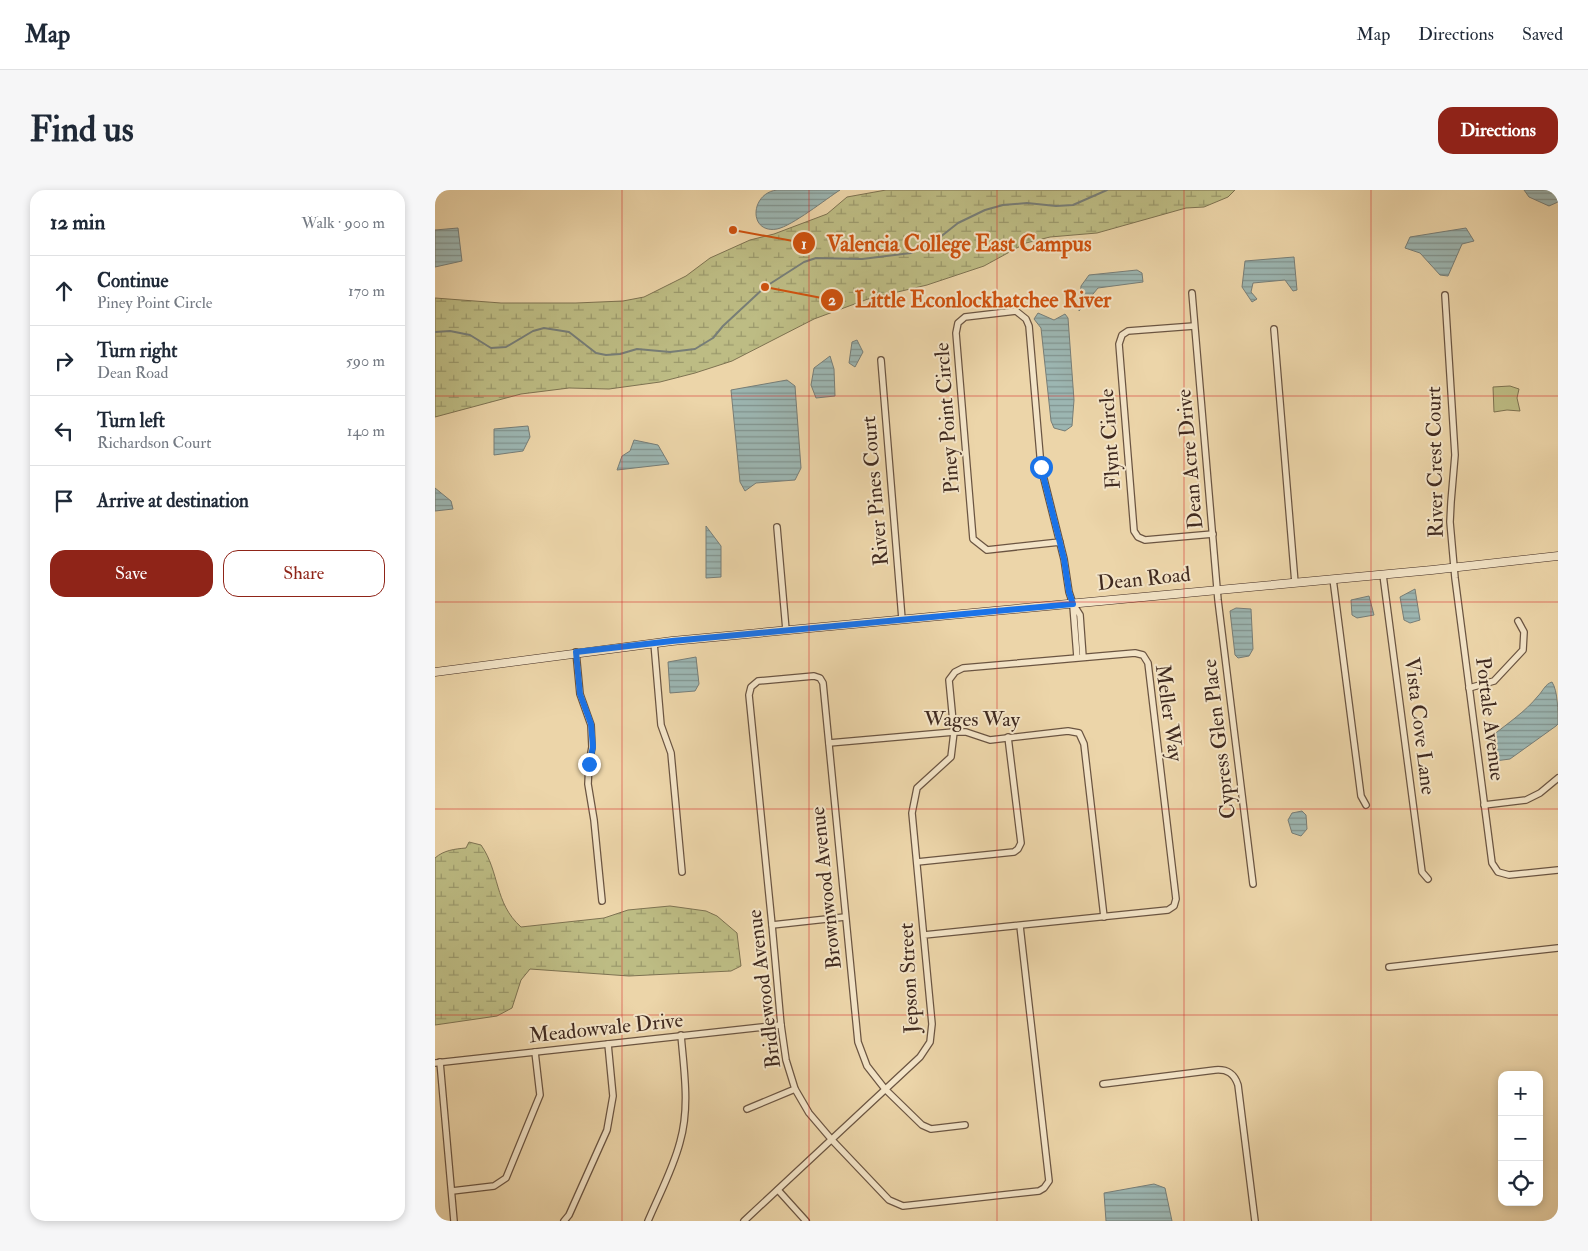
<!DOCTYPE html>
<html lang="en">
<head>
<meta charset="utf-8">
<style>
	:root { --surface:#fff; --page:#f6f6f7; --text:#1f2937; --muted:#747a83; --line:#e0e1e3; --accent:#8f2418 }
	body { margin:0; font-family:"IM FELL Double Pica",serif; background:var(--page); color:var(--text) }
	.controls { position:absolute; right:15px; bottom:15px; display:grid; overflow:hidden; border-radius:10px; box-shadow:0 2px 8px #0003 }
	.controls button { width:45px; height:45px; display:grid; place-items:center; padding:0; border:0; border-bottom:1px solid var(--line); background:var(--surface); color:var(--text); font:25px sans-serif }
	.stop { position:absolute; width:15px; height:15px; margin:-11px; border:4px solid #1a73e8; border-radius:50%; background:#fff }
	.stop.end { background:#1a73e8; border-color:#fff; box-shadow:0 1px 5px #0008 }
	.list { margin:0; padding:0; list-style:none }
	h2 { display:flex; justify-content:space-between; align-items:center; height:65px; margin:0; padding:0 20px; font-size:21px }
	h2 small { font-size:16px; font-weight:400; color:var(--muted) }
	.list li { display:grid; grid-template-columns:32px 1fr auto; gap:15px; align-items:center; box-sizing:border-box; height:70px; padding:0 20px; border-top:1px solid var(--line) }
	.list b { display:block; font-size:19px; white-space:nowrap }
	.list p { margin:0; font-size:16px; white-space:nowrap; color:var(--muted) }
	.list em { font-size:16px; font-style:normal; color:var(--muted) }
	.actions { display:flex; gap:10px; padding:15px 20px }
	.actions a { flex:1; padding:11px 0; border:1px solid var(--accent); border-radius:15px; text-align:center; font-size:18px; color:var(--accent) }
	.actions .main { background:var(--accent); color:#fff }
	.icon { flex:none; width:28px; height:28px; fill:none; stroke:currentColor; stroke-width:2; stroke-linecap:round; stroke-linejoin:round }
	.map { position:relative; flex:none; width:1123px; height:1031px; overflow:hidden; border-radius:15px }
	header { display:flex; align-items:center; gap:30px; box-sizing:border-box; height:70px; padding:0 25px; background:var(--surface); border-bottom:1px solid var(--line) }
	header strong { font-size:24px }
	nav { display:flex; gap:28px; margin-inline-start:auto; font-size:18px }
	.intro { display:flex; align-items:center; justify-content:space-between; box-sizing:border-box; height:120px; padding:0 30px }
	h1 { margin:0; font-size:35px }
	.button { padding:12px 22px; border-radius:15px; background:var(--accent); color:#fff; font-size:18px; font-weight:700 }
	main { display:flex; gap:30px; padding:0 30px }
	aside { flex:1; background:var(--surface); border-radius:15px; box-shadow:0 2px 8px #0003 }
	.map>svg:first-child { display:block }
	.wetland { fill:url(#wetland-marsh); stroke:#7e7352 }
	.park { fill:#bdbc84; stroke:#7e7352 }
	.water { fill:url(#water-rules); stroke:#777e78 }
	.lines { fill:none; stroke-linecap:round; stroke-linejoin:round }
	.stream { stroke:#777e78; stroke-width:2 }
	.street-casing { stroke:#6b5542; stroke-width:8 }
	.secondary-casing { stroke:#402a20; stroke-width:9 }
	.street { stroke:#f3e4c7; stroke-width:5.5 }
	.secondary { stroke:#f3e4c7; stroke-width:8 }
	.route { stroke:#1a73e8; stroke-width:6 }
	.grid { fill:none; stroke:#d62828; stroke-width:1; stroke-opacity:0.55 }
	.labels { text-anchor:middle; dominant-baseline:central; stroke-width:4; stroke-linejoin:round; paint-order:stroke }
	.street-label { font-size:21px; fill:#402a20; stroke:#f3e4c7 }
	.leader { fill:none; stroke:#cf520f; stroke-width:2 }
	.callout-dot { fill:#cf520f; stroke:#f3e4c7; stroke-width:2 }
	.mark-label { font-size:15px; text-anchor:middle; font-weight:bold; fill:#fff }
	.callout-label { font-size:22px; text-anchor:middle; font-weight:bold; fill:#cf520f; stroke:#f3e4c7; stroke-width:4; stroke-linejoin:round; paint-order:stroke }
</style>
</head>
<body>
<header>
<strong>Map</strong>
<nav><a>Map</a><a>Directions</a><a>Saved</a></nav>
</header>
<div class="intro"><h1>Find us</h1><a class="button">Directions</a></div>
<main>
<aside>
<h2>12 min<small>Walk · 900 m</small></h2>
<ul class="list">
<li><svg class="icon" aria-label="ahead" viewBox="0 0 24 24"><path d="M12 20V5M6 11l6-6 6 6"/></svg><div><b>Continue</b><p>Piney Point Circle</p></div><em>170 m</em></li>
<li><svg class="icon" aria-label="right" viewBox="0 0 24 24"><path d="M7 20v-9h11M14 6l5 5-5 5"/></svg><div><b>Turn right</b><p>Dean Road</p></div><em>590 m</em></li>
<li><svg class="icon" aria-label="left" viewBox="0 0 24 24"><path d="M17 20v-9H6M10 6l-5 5 5 5"/></svg><div><b>Turn left</b><p>Richardson Court</p></div><em>140 m</em></li>
<li><svg class="icon" aria-label="arrive" viewBox="0 0 24 24"><path d="M6 21V4h12l-3 4 3 4H6"/></svg><div><b>Arrive at destination</b></div></li>
</ul>
<div class="actions"><a class="main">Save</a><a>Share</a></div>
</aside>
<div class="map">
<svg width="1123" height="1031" viewBox="0 0 1123 1031">
	<defs>
		<pattern id="wetland-marsh" width="20" height="14" patternUnits="userSpaceOnUse" patternTransform="scale(1.25)"><rect width="20" height="14" fill="#bdbc84"/><path d="M1 5h8M5 5V1M11 12h8M15 12V8" fill="none" stroke="#9b996c"/></pattern>
		<pattern id="water-rules" width="6" height="5" patternUnits="userSpaceOnUse" patternTransform="scale(1.25)"><rect width="6" height="5" fill="#9cb6b2"/><path d="M0 2.5h6" fill="none" stroke="#819490"/></pattern>
	</defs>
	<rect width="100%" height="100%" fill="#ecd5a9"/>
	<filter id="stains"><feTurbulence type="fractalNoise" baseFrequency=".004" numOctaves="4"/><feColorMatrix values="0 0 0 0 .2 0 0 0 0 .09 0 0 0 0 .02 0 0 0 .5 -.17"/></filter>
	<radialGradient id="worn" r=".72"><stop offset=".6" stop-color="#630" stop-opacity="0"/><stop offset="1" stop-color="#630" stop-opacity=".3"/></radialGradient>
	<g class="wetland">
		<polygon points="451,0 800,0 793,7 769,17 751,18 662,43 615,47 591,53 549,76 492,95 433,109 379,129 297,171 260,183 225,192 174,199 134,198 86,204 0,227 0,108 66,113 141,113 188,111 209,107 251,86 275,68 315,50 339,44 392,24 412,7"/>
		<path d="M 34,652 L 46,655 C 65,682 59,713 86,737 L 169,728 L 193,720 L 235,716 L 271,721 L 282,726 L 302,743 L 306,776 L 296,781 L 194,786 L 95,779 L 86,790 L 77,818 L 62,826 L 0,835 L 0,668 C 9,660 20,659 31,658 Z"/>
	</g>
	<polygon class="park" points="1075,196 1084,199 1082,208 1085,221 1072,220 1059,222 1058,197"/>
	<g class="water">
		<path d="M 342,0 L 405,0 C 391,9 357,36 342,39 C 313,44 315,3 342,0 Z"/>
		<polygon points="1089,0 1123,0 1123,12 1114,16 1094,7"/>
		<polygon points="23,38 27,71 0,77 0,40"/>
		<polygon points="1031,38 1039,51 1027,54 1013,86 1005,85 985,63 970,58 975,47"/>
		<polygon points="859,67 862,100 858,101 850,90 818,93 816,102 822,109 817,112 807,97 810,71"/>
		<polygon points="702,80 707,83 708,92 663,98 644,121 646,96 654,85"/>
		<polygon points="603,123 619,130 630,124 633,128 639,210 637,236 630,241 619,238 616,231 606,138 599,129"/>
		<polygon points="422,150 428,162 420,177 414,173 417,152"/>
		<polygon points="395,166 399,179 400,206 381,208 376,195 379,178"/>
		<polygon points="352,190 360,196 366,278 360,290 321,293 310,301 305,292 296,200"/>
		<polygon points="93,236 95,247 88,261 59,265 59,239"/>
		<polygon points="199,250 223,255 234,274 182,280 187,266 195,261"/>
		<polygon points="0,298 16,311 18,319 0,321"/>
		<polygon points="271,336 286,356 286,387 271,388"/>
		<polygon points="980,399 985,430 975,433 969,430 965,407"/>
		<polygon points="934,406 939,425 922,428 917,425 916,410"/>
		<polygon points="801,418 816,419 818,459 814,466 803,468 800,465 795,421"/>
		<polygon points="261,467 264,494 260,501 235,503 233,472"/>
		<path d="M 1117,492 C 1123,501 1123,522 1123,534 L 1121,536 L 1075,569 L 1060,571 L 1057,546 C 1073,533 1090,522 1103,506 C 1108,501 1110,494 1117,492 Z"/>
		<polygon points="867,621 871,625 872,639 866,646 857,643 853,630 857,623"/>
		<polygon points="719,994 730,998 737,1031 671,1031 669,1003"/>
	</g>
	<g class="lines">
		<polyline class="stream" points="0,142 15,141 35,145 56,158 71,157 98,141 109,138 134,142 161,163 171,165 185,164 202,159 235,162 260,159 278,148 288,136 330,97 369,72 381,68 427,69 476,63 504,48 523,33 550,20 568,15 592,13 621,16 638,15 672,0"/>
		<defs>
			<g id="street">
				<polyline points="757,103 783,410 818,694"/>
				<polyline points="1010,105 1020,265 1016,312 1015,332 1020,388 1057,673 1063,682 1074,685 1123,680"/>
				<polyline points="759,136 693,141 687,145 684,154 699,341 703,347 710,350 778,344"/>
				<polyline points="839,139 860,393"/>
				<polyline points="446,170 467,429"/>
				<polyline points="342,337 351,440"/>
				<polyline points="625,352 552,360 538,349 521,143 523,133 530,127 581,121 591,129 594,136 606,277 629,369 634,402 638,414 645,425 648,467"/>
				<polyline points="948,385 987,682 993,689"/>
				<polyline points="898,389 926,606 931,615"/>
				<polyline points="638,416 642,467"/>
				<polyline points="219,453 226,535 236,563 247,682"/>
				<polyline points="141,462 145,504 156,535 157,557 154,574 153,594 159,630 167,711"/>
				<polyline points="1034,498 1059,491 1088,460 1089,442 1083,431"/>
				<polyline points="394,553 519,542 531,542 555,550 633,541 644,543 649,554 669,727"/>
				<polyline points="1049,615 1091,610 1105,603 1123,588"/>
				<polyline points="482,672 579,662 583,659 586,653 573,547"/>
				<polyline points="337,735 410,727"/>
				<polyline points="954,777 1123,758"/>
				<polyline points="5,872 19,1031"/>
				<polyline points="0,873 346,835"/>
				<path d="M 668,894 L 780,880 C 792,879 799,883 803,895 L 820,1031"/>
				<polyline points="312,919 360,899"/>
				<polyline points="530,935 496,939 487,935 450,899 432,876 423,852 388,493 385,488 379,486 323,491 316,497 314,505 337,735 346,835 351,870 360,899 374,923 397,950 454,1010 468,1016 604,1001 609,998 614,991 585,736"/>
				<polyline points="343,1000 371,1031"/>
				<polyline points="17,1001 59,996 71,988 105,905 100,862"/>
				<polyline points="129,1031 134,1025 172,940 178,906 173,854"/>
				<path d="M 213,1031 C 224,1005 238,979 245,952 C 255,917 249,881 246,845"/>
				<polyline points="309,1031 485,867 495,852 497,834 477,623 482,598 516,567 519,542 514,490 520,482 528,478 700,463 708,465 713,473 741,709 739,716 733,720 489,745"/>
			</g>
			<polyline id="secondary" points="0,482 237,451 997,380 1123,366"/>
		</defs>
		<use href="#street" class="street-casing"/>
		<use href="#secondary" class="secondary-casing"/>
		<use href="#street" class="street"/>
		<use href="#secondary" class="secondary"/>
	</g>
	<g class="lines">
		<polyline class="route" points="154,574 158,557 156,534 145,504 141,462 237,451 638,414 634,402 629,369 606,277"/>
	</g>
	<path class="grid" d="M 187,0 L 187,1031M 374,0 L 374,1031M 562,0 L 562,1031M 749,0 L 749,1031M 936,0 L 936,1031M 0,206 L 1123,206M 0,412 L 1123,412M 0,619 L 1123,619M 0,825 L 1123,825"/>
	<g class="labels">
		<g class="street-label">
			<text transform="translate(512 228) rotate(-94)">Piney Point Circle</text>
			<text transform="translate(675 249) rotate(-94)">Flynt Circle</text>
			<text transform="translate(755 269) rotate(-95)">Dean Acre Drive</text>
			<text transform="translate(1000 272) rotate(-91)">River Crest Court</text>
			<text transform="translate(440 301) rotate(-95)">River Pines Court</text>
			<text transform="translate(709 389) rotate(-6)">Dean Road</text>
			<text transform="translate(734 523) rotate(82)">Meller Way</text>
			<text x="537" y="529">Wages Way</text>
			<text transform="translate(1055 529) rotate(83)">Portale Avenue</text>
			<text transform="translate(985 536) rotate(83)">Vista Cove Lane</text>
			<text transform="translate(784 549) rotate(-97)">Cypress Glen Place</text>
			<text transform="translate(391 698) rotate(-96)">Brownwood Avenue</text>
			<text transform="translate(474 788) rotate(-93)">Jepson Street</text>
			<text transform="translate(329 799) rotate(-97)">Bridlewood Avenue</text>
			<text transform="translate(171 838) rotate(-6)">Meadowvale Drive</text>
		</g>
	</g>
	<path class="leader" d="M298 40L369 53M330 97L397 110"/>
	<g class="callout-dot">
		<circle cx="298" cy="40" r="5"/>
		<circle cx="330" cy="97" r="5"/>
		<circle cx="369" cy="53" r="12"/>
		<circle cx="397" cy="110" r="12"/>
	</g>
	<g class="mark-label">
		<text x="369" y="59">1</text>
		<text x="397" y="115">2</text>
	</g>
	<g class="callout-label">
		<text x="524" y="61">Valencia College East Campus</text>
		<text x="548" y="117">Little Econlockhatchee River</text>
	</g>
	<rect width="100%" height="100%" filter="url(#stains)"/>
	<rect width="100%" height="100%" fill="url(#worn)"/>
</svg>
<div class="controls">
<button>+</button>
<button>−</button>
<button><svg class="icon" aria-label="locate" viewBox="0 0 24 24"><circle cx="12" cy="12" r="6"/><path d="M12 2v4M12 18v4M2 12h4M18 12h4"/></svg></button>
</div>
<div class="stop" style="left:606px;top:277px"></div>
<div class="stop end" style="left:154px;top:574px"></div>
</div>
</main>
</body>
</html>
